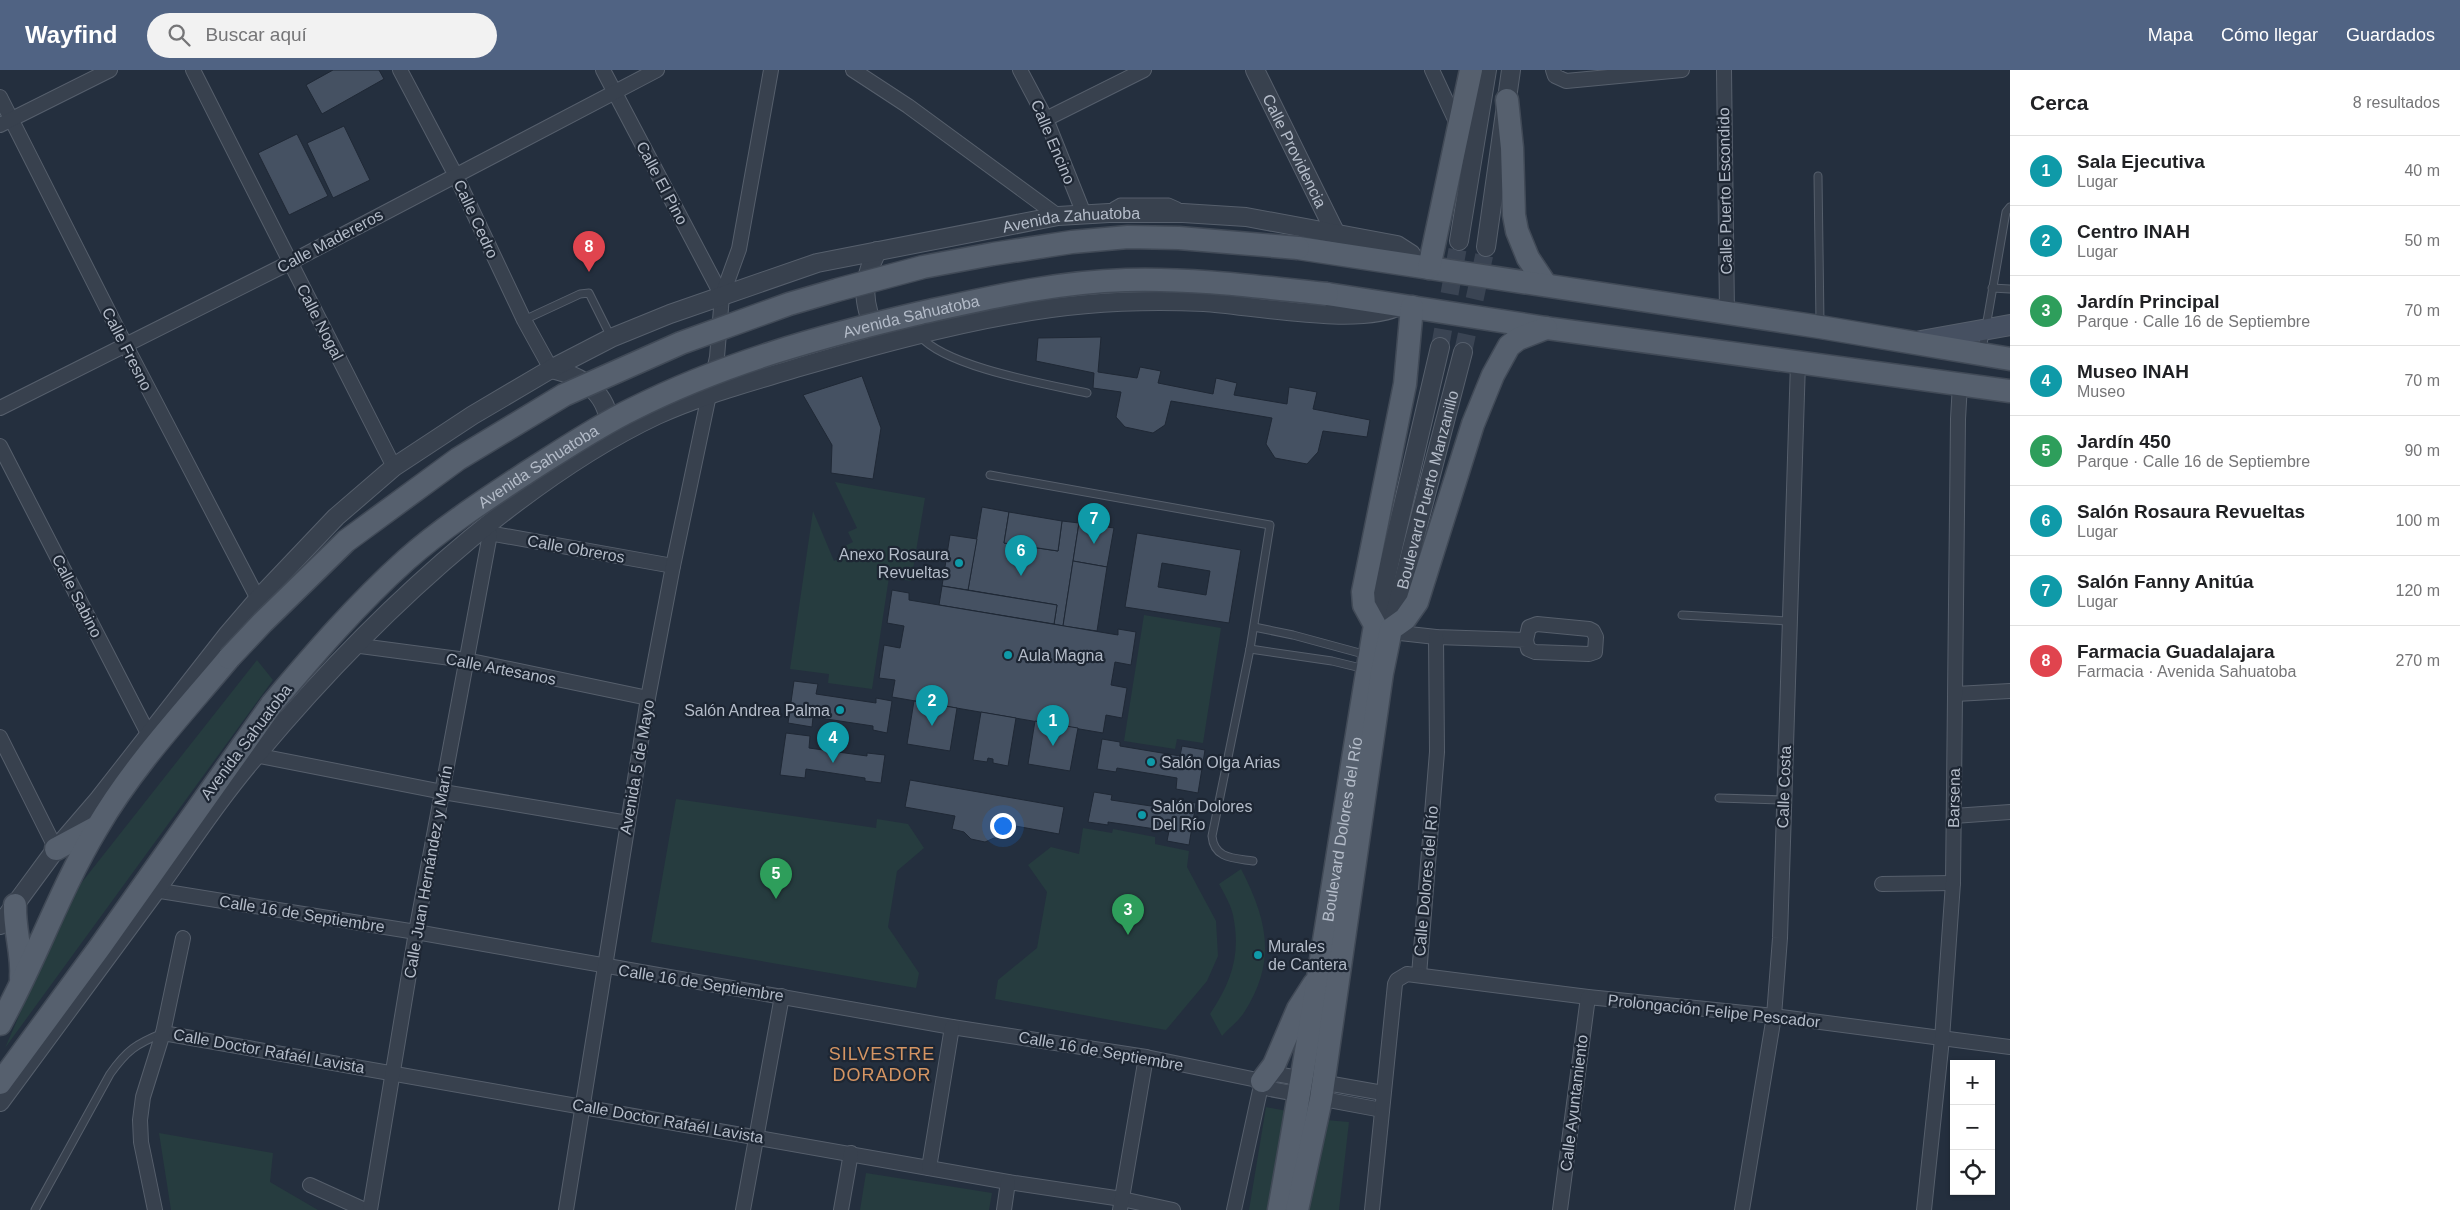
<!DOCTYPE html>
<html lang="es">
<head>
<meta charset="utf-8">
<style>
	:root { --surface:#fff; --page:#f2f2f2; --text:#202124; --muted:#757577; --line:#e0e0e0; --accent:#506383 }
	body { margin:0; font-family:Helvetica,sans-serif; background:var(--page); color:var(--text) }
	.controls { position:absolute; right:15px; bottom:15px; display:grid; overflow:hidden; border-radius:0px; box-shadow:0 1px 4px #0004 }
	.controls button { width:45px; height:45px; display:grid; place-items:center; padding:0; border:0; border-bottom:1px solid var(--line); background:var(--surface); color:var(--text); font:25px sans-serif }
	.you { position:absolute; left:1002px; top:755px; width:18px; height:18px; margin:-12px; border:4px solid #fff; border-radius:50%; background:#1a73e8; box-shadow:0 0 0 8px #1a73e833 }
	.badge { display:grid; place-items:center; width:32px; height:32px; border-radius:50%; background:var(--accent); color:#fff; font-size:16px; font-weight:700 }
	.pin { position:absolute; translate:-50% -41px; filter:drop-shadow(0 1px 2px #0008) }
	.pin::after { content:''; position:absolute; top:26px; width:18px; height:15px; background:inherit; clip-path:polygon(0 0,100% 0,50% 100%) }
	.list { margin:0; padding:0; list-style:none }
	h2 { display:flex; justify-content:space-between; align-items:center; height:65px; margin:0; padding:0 20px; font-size:21px }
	h2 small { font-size:16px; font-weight:400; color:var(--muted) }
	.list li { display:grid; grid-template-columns:32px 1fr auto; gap:15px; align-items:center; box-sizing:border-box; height:70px; padding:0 20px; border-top:1px solid var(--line) }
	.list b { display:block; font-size:19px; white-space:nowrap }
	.list p { margin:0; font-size:16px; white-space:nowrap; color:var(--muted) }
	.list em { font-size:16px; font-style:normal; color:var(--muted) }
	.icon { flex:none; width:28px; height:28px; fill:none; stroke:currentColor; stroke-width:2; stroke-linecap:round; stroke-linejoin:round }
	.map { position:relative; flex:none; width:2010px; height:1140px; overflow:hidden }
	header { display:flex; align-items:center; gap:30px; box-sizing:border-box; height:70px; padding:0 25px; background:var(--accent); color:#fff }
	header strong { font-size:24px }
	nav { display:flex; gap:28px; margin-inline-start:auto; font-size:18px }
	.search { width:350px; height:45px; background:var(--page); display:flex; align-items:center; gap:12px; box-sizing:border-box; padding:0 18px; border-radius:28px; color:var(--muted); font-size:19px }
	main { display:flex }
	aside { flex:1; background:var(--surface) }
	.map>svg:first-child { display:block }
	.green { fill:#263c3f }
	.building { fill:#455162; stroke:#1f2835; fill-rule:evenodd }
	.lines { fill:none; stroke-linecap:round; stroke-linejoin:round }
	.tertiary-tunnel { stroke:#3a4453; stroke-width:18; stroke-dasharray:18 9; stroke-linecap:butt }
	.service-casing { stroke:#565f6c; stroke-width:9 }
	.minor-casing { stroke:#565f6c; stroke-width:16 }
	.tertiary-casing { stroke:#565f6c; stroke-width:20 }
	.secondary-casing { stroke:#565f6c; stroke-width:22 }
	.primary-casing { stroke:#414a57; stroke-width:25 }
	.service { stroke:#38414e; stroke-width:7 }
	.minor { stroke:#38414e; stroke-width:14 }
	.tertiary { stroke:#38414e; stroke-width:18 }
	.secondary { stroke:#465061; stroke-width:20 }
	.primary { stroke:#56606e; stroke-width:22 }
	.primary-bridge-casing { stroke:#414a57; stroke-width:25; stroke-linecap:butt }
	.primary-bridge { stroke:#56606e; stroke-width:22 }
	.culture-dot { fill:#0f9aa8; stroke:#1d2633; stroke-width:2 }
	.labels { text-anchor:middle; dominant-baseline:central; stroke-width:4.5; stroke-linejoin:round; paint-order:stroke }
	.street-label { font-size:16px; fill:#b4bcc9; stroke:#1d2633 }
	.poi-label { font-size:16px; fill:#b4bcc9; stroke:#1d2633; text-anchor:start }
	.neighbourhood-label { font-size:18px; letter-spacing:1px; fill:#d59563; stroke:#1d2633 }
</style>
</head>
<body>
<header>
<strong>Wayfind</strong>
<div class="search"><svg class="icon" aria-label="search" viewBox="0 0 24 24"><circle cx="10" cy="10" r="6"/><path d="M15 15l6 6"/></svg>Buscar aquí</div>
<nav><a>Mapa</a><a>Cómo llegar</a><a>Guardados</a></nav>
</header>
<main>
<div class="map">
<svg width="2010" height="1140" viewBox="0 0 2010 1140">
	<rect width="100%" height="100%" fill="#242f3e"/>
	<g class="green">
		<polygon points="835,412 925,428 911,511 889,507 872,619 828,613 829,604 790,599 813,441 834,491 848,484 845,476 853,472 848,462 857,458"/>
		<polygon points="1144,545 1221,558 1203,673 1177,669 1175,679 1124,671"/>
		<polygon points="257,590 273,610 5,978 71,826"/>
		<polygon points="676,729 876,758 877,749 908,754 924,778 897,801 888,857 919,903 916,918 651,872"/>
		<polygon points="1083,758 1112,763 1113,759 1155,767 1155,774 1189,781 1187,797 1216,851 1218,886 1207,911 1166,960 995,929 998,910 1037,878 1047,822 1028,795 1051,777 1079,784"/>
		<path d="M 1241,799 C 1267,849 1277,890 1245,941 C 1240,950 1229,958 1222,966 L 1210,944 C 1232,911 1241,884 1233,845 C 1231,835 1224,823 1219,814 Z"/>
		<polygon points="1266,1037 1287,1041 1268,1140 1249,1140"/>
		<polygon points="1326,1050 1349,1052 1339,1140 1305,1140"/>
		<polygon points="159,1063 273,1083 270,1112 318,1140 171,1140"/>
		<polygon points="866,1103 992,1123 989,1140 860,1140"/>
	</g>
	<g class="building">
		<polygon points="333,0 379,0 384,9 322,44 306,15"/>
		<polygon points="344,56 370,110 333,128 307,73"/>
		<polygon points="297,64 328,126 289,145 258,83"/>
		<polygon points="1101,267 1098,302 1137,308 1140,297 1161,301 1158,313 1213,324 1216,308 1237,313 1234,325 1287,334 1289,317 1317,322 1313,339 1370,350 1367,367 1323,361 1318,382 1307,394 1275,388 1266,374 1272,348 1171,331 1165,355 1153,363 1125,357 1116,347 1121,322 1093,318 1094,303 1036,291 1038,268"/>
		<polygon points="862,306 881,358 873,409 831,403 832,375 803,325"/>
		<polygon points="982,437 1009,442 1004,473 1058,481 1062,451 1079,453 1063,556 1054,554 1057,535 968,520"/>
		<polygon points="1009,442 1062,451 1058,481 1004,473"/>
		<polygon points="1079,453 1114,458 1107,497 1073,491"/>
		<path d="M 1137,463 L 1241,480 L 1229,553 L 1125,537 ZM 1162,493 L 1210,501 L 1206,525 L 1158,517 Z"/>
		<polygon points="950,465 977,469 968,520 942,516"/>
		<polygon points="1073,491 1107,497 1097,561 1063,556"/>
		<polygon points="942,516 1057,535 1054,554 939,535"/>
		<polygon points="892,520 909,523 909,530 939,535 1118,565 1118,559 1136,562 1131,595 1115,592 1111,615 1127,618 1122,648 1106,645 1103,663 892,627 895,610 879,608 884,575 900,578 904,556 887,553"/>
		<polygon points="794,611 818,614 816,624 876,633 876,628 892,631 887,663 873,660 873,656 813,647 812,657 788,653"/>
		<polygon points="914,631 957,638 950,681 907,674"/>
		<polygon points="981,642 1016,648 1008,696 993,693 993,689 988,688 987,692 973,690"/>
		<polygon points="1035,651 1078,658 1070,701 1028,694"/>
		<polygon points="786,663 810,666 809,678 867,686 867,683 885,685 881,713 865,711 865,708 806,699 805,708 780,705"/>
		<polygon points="1102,669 1120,672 1120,676 1180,686 1182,676 1205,680 1198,723 1176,719 1177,708 1117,698 1116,702 1097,699"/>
		<polygon points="910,710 1064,737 1059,764 1010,755 1007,769 994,768 985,772 971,769 964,762 952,759 955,746 905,737"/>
		<polygon points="1094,722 1112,725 1111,730 1171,739 1172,729 1196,733 1189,775 1167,771 1169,761 1108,752 1108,755 1088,752"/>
	</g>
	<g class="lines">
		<g class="tertiary-tunnel">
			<polyline points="1440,277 1459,171"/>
			<polyline points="1463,282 1486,177"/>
		</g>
		<defs>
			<g id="service">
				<polyline points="1818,106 1820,253"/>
				<polyline points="1110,141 1113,136 1120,132 1169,132 1178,136 1182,141"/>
				<polyline points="1992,218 2010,219"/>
				<polyline points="524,250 580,224 589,223 611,267"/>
				<path d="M 920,266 C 946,297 1046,314 1087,323"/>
				<polyline points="1982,280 2006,142 2010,137"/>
				<path d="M 990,405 L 1270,455 L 1250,579 L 1212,766 C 1214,789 1234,788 1253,791"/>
				<polyline points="1682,545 1789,551"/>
				<polyline points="1254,557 1293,565 1367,585"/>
				<polyline points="1250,579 1332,591 1365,599"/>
				<polyline points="1719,728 1784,730"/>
				<path d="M 35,1140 L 110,1004 C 127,980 136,974 163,963"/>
			</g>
			<g id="minor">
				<polyline points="193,0 394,397"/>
				<polyline points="400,0 455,104 524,250 551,299"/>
				<polyline points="603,0 722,226"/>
				<polyline points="853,0 908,36 1058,146"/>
				<polyline points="1020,0 1046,49 1084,144"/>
				<polyline points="1432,0 1458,56"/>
				<polyline points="1553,0 1555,6 1566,11 1682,0"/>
				<polyline points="1724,0 1727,243"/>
				<polyline points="0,27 125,274 258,529"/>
				<polyline points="1046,49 1144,0"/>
				<polyline points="0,55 110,0"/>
				<polyline points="0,338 289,193 657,0"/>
				<polyline points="0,376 153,673"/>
				<polyline points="483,462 673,496"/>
				<polyline points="1391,562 1436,567 1526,570 1529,557 1537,554 1589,559 1593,561 1596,567 1595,582 1589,584 1535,582 1528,579 1526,570"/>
				<polyline points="353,575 466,590 648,628"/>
				<polyline points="1956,624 2010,621"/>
				<polyline points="0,667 56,779"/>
				<polyline points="255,685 443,722 628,753"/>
				<polyline points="1954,746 2010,742"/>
				<polyline points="1882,814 1953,813"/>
				<polyline points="148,819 416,862 952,957 1146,987 1262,1011 1270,1019 1382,1040"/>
				<polyline points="1419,905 1437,682 1436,567"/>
				<polyline points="163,963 1008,1112 1122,1129 1173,1140"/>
				<polyline points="1265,1010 1276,1004 1383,1023"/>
				<polyline points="929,1098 952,957"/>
				<polyline points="310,1115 365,1140"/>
				<polyline points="155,1140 141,1072 140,1050 143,1027 163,963 183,868"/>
				<polyline points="370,1140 416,862 490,464"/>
				<polyline points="566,1140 648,628 673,496 717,287 722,226 739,179 771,0"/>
				<polyline points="743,1140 782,926"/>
				<polyline points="841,1140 851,1083"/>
				<polyline points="1004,1140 1008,1112"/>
				<polyline points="1120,1140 1146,987"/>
				<polyline points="1234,1140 1262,1011"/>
				<polyline points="1372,1140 1395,914 1397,910 1407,904 1588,927 1774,946 2010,977"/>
				<polyline points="1560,1140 1588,927"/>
				<polyline points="1742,1140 1774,946 1780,868 1798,292"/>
				<polyline points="1924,1140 1942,969 1953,813 1958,349 1960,314"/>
			</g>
			<g id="tertiary">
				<path id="s1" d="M 1255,0 L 1335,162"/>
				<polyline points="1459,171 1487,0"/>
				<polyline points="1486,177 1511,0"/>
				<path d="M 877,266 C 862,232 861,214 877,181"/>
				<path d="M 551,299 C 586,307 610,325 610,363"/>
				<polyline points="1375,555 1440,277"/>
				<path id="s2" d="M 1391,559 L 1463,282"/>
				<path id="s3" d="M 0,855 L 56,779 L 99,729 L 228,564 L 258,529 L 336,447 L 394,397 L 473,345 L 551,299 L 611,268 L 670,244 L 817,193 L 1058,146 L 1109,143 L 1183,143 L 1246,147 L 1397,175 L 1411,184 L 1418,196"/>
				<path d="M 0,1032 C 51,962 103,893 154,823 C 188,776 219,728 257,684 C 322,606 392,534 470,469 C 527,422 589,377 657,345 C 701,325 750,312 796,298 C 868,277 940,257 1014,244 C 1077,232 1140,229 1204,232 C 1251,235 1362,257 1401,235"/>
			</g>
			<polyline id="secondary" points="1921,271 2010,255"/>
			<g id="primary">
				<polyline points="1507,30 1512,78 1514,145 1517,161 1528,188 1546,215"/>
				<polyline points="1298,178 1820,257 2010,289"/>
				<polyline points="1429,198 1471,0"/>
				<polyline points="1327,224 1546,258 2010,321"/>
				<polyline points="56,779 97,757"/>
				<path d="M 15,835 C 14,860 23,884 21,908"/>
				<path d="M 0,954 C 36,890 59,821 97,758 C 133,696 184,642 229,588"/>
				<polyline points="1262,1011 1274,995 1298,939 1314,914"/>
				<polyline points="0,1013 100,877 272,634"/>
				<path id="s4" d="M 1279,1140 C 1314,945 1342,750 1375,555 L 1364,535 L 1363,522 L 1405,314 L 1412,237"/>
				<polyline points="1297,1140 1321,1029 1382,603 1391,559 1405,549 1417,532 1473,354 1493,305 1509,276 1518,269 1546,258"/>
			</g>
		</defs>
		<use href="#service" class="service-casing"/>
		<use href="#minor" class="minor-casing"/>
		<use href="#tertiary" class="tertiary-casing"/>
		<use href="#secondary" class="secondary-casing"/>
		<use href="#primary" class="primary-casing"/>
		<use href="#service" class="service"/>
		<use href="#minor" class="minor"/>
		<use href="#tertiary" class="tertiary"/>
		<use href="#secondary" class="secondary"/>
		<use href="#primary" class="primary"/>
		<defs>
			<g id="primary-bridge">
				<polyline points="229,588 263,552 346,471 458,389 564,325 681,273 789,234 837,220 923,197 993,184 1072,172 1128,167 1179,168 1298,178"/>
				<path id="s5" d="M 272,634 C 314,584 357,534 406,490 C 442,458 485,430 526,403 C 561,381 596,357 633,339 C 724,293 822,266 920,243 C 988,228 1056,212 1126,210 C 1193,208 1260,217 1327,224"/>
			</g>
		</defs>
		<use href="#primary-bridge" class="primary-bridge-casing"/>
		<use href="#primary-bridge" class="primary-bridge"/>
	</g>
	<g class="culture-dot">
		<circle cx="959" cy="493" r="5"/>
		<circle cx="1008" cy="585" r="5"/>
		<circle cx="840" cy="640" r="5"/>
		<circle cx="1151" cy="692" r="5"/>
		<circle cx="1142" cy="745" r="5"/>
		<circle cx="1258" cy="885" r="5"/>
	</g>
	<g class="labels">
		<g class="street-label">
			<text transform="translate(1053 72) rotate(67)">Calle Encino</text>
			<text stroke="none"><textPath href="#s1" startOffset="90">Calle Providencia</textPath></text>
			<text transform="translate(662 113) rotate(62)">Calle El Pino</text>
			<text transform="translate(1725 121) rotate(-91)">Calle Puerto Escondido</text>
			<text transform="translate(476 149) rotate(65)">Calle Cedro</text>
			<text stroke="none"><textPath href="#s3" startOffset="1336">Avenida Zahuatoba</textPath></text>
			<text transform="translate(330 171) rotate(-28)">Calle Madereros</text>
			<text stroke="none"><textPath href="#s5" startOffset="764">Avenida Sahuatoba</textPath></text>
			<text transform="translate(320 252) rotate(63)">Calle Nogal</text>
			<text transform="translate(127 279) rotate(63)">Calle Fresno</text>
			<text stroke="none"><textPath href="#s5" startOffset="359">Avenida Sahuatoba</textPath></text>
			<text stroke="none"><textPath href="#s2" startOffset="144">Boulevard Puerto Manzanillo</textPath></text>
			<text transform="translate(576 479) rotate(10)">Calle Obreros</text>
			<text transform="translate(77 526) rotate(63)">Calle Sabino</text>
			<text transform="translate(501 599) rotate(11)">Calle Artesanos</text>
			<text transform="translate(246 672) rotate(-53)">Avenida Sahuatoba</text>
			<text transform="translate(637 697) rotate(-80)">Avenida 5 de Mayo</text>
			<text transform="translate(1784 717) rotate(-88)">Calle Costa</text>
			<text transform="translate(1954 728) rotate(-89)">Barsena</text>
			<text stroke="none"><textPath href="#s4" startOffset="386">Boulevard Dolores del Río</textPath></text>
			<text transform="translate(428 802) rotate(-80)">Calle Juan Hernández y Marín</text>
			<text transform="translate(1426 811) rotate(-85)">Calle Dolores del Río</text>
			<text transform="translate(302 844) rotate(9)">Calle 16 de Septiembre</text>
			<text transform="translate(701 913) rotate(9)">Calle 16 de Septiembre</text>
			<text transform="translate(1714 941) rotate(6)">Prolongación Felipe Pescador</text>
			<text transform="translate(269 981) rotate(10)">Calle Doctor Rafaél Lavista</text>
			<text transform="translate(1101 981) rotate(10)">Calle 16 de Septiembre</text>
			<text transform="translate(1574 1033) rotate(-83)">Calle Ayuntamiento</text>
			<text transform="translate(668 1051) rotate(10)">Calle Doctor Rafaél Lavista</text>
		</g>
		<g class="poi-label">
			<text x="949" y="484" text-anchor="end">Anexo Rosaura<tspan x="949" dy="18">Revueltas</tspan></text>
			<text x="1018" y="585">Aula Magna</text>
			<text x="830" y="640" text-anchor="end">Salón Andrea Palma</text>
			<text x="1161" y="692">Salón Olga Arias</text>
			<text x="1152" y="736">Salón Dolores<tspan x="1152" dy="18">Del Río</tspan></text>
			<text x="1268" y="876">Murales<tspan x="1268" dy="18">de Cantera</tspan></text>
		</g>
		<g class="neighbourhood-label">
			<text x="882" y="984">SILVESTRE<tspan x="882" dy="21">DORADOR</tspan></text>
		</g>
	</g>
</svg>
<div class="controls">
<button>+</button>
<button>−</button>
<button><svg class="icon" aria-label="locate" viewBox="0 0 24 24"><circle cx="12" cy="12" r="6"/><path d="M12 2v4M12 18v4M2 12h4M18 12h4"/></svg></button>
</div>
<div class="you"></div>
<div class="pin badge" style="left:1053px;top:676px;background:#0f9aa8">1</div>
<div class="pin badge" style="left:932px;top:656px;background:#0f9aa8">2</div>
<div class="pin badge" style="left:1128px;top:865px;background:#2e9e5b">3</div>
<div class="pin badge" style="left:833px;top:693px;background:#0f9aa8">4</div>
<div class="pin badge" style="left:776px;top:829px;background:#2e9e5b">5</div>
<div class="pin badge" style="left:1021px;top:506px;background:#0f9aa8">6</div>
<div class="pin badge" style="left:1094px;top:474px;background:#0f9aa8">7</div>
<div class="pin badge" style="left:589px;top:202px;background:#e0444e">8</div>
</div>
<aside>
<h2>Cerca<small>8 resultados</small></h2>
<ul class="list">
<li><span class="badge" style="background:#0f9aa8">1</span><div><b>Sala Ejecutiva</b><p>Lugar</p></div><em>40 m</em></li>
<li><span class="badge" style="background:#0f9aa8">2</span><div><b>Centro INAH</b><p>Lugar</p></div><em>50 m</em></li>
<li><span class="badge" style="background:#2e9e5b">3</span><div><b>Jardín Principal</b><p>Parque · Calle 16 de Septiembre</p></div><em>70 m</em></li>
<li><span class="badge" style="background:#0f9aa8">4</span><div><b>Museo INAH</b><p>Museo</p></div><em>70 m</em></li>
<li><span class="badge" style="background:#2e9e5b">5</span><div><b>Jardín 450</b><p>Parque · Calle 16 de Septiembre</p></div><em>90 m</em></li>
<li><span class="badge" style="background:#0f9aa8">6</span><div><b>Salón Rosaura Revueltas</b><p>Lugar</p></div><em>100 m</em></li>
<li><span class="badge" style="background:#0f9aa8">7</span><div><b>Salón Fanny Anitúa</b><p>Lugar</p></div><em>120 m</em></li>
<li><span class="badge" style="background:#e0444e">8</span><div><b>Farmacia Guadalajara</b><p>Farmacia · Avenida Sahuatoba</p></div><em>270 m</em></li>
</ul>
</aside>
</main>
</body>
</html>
